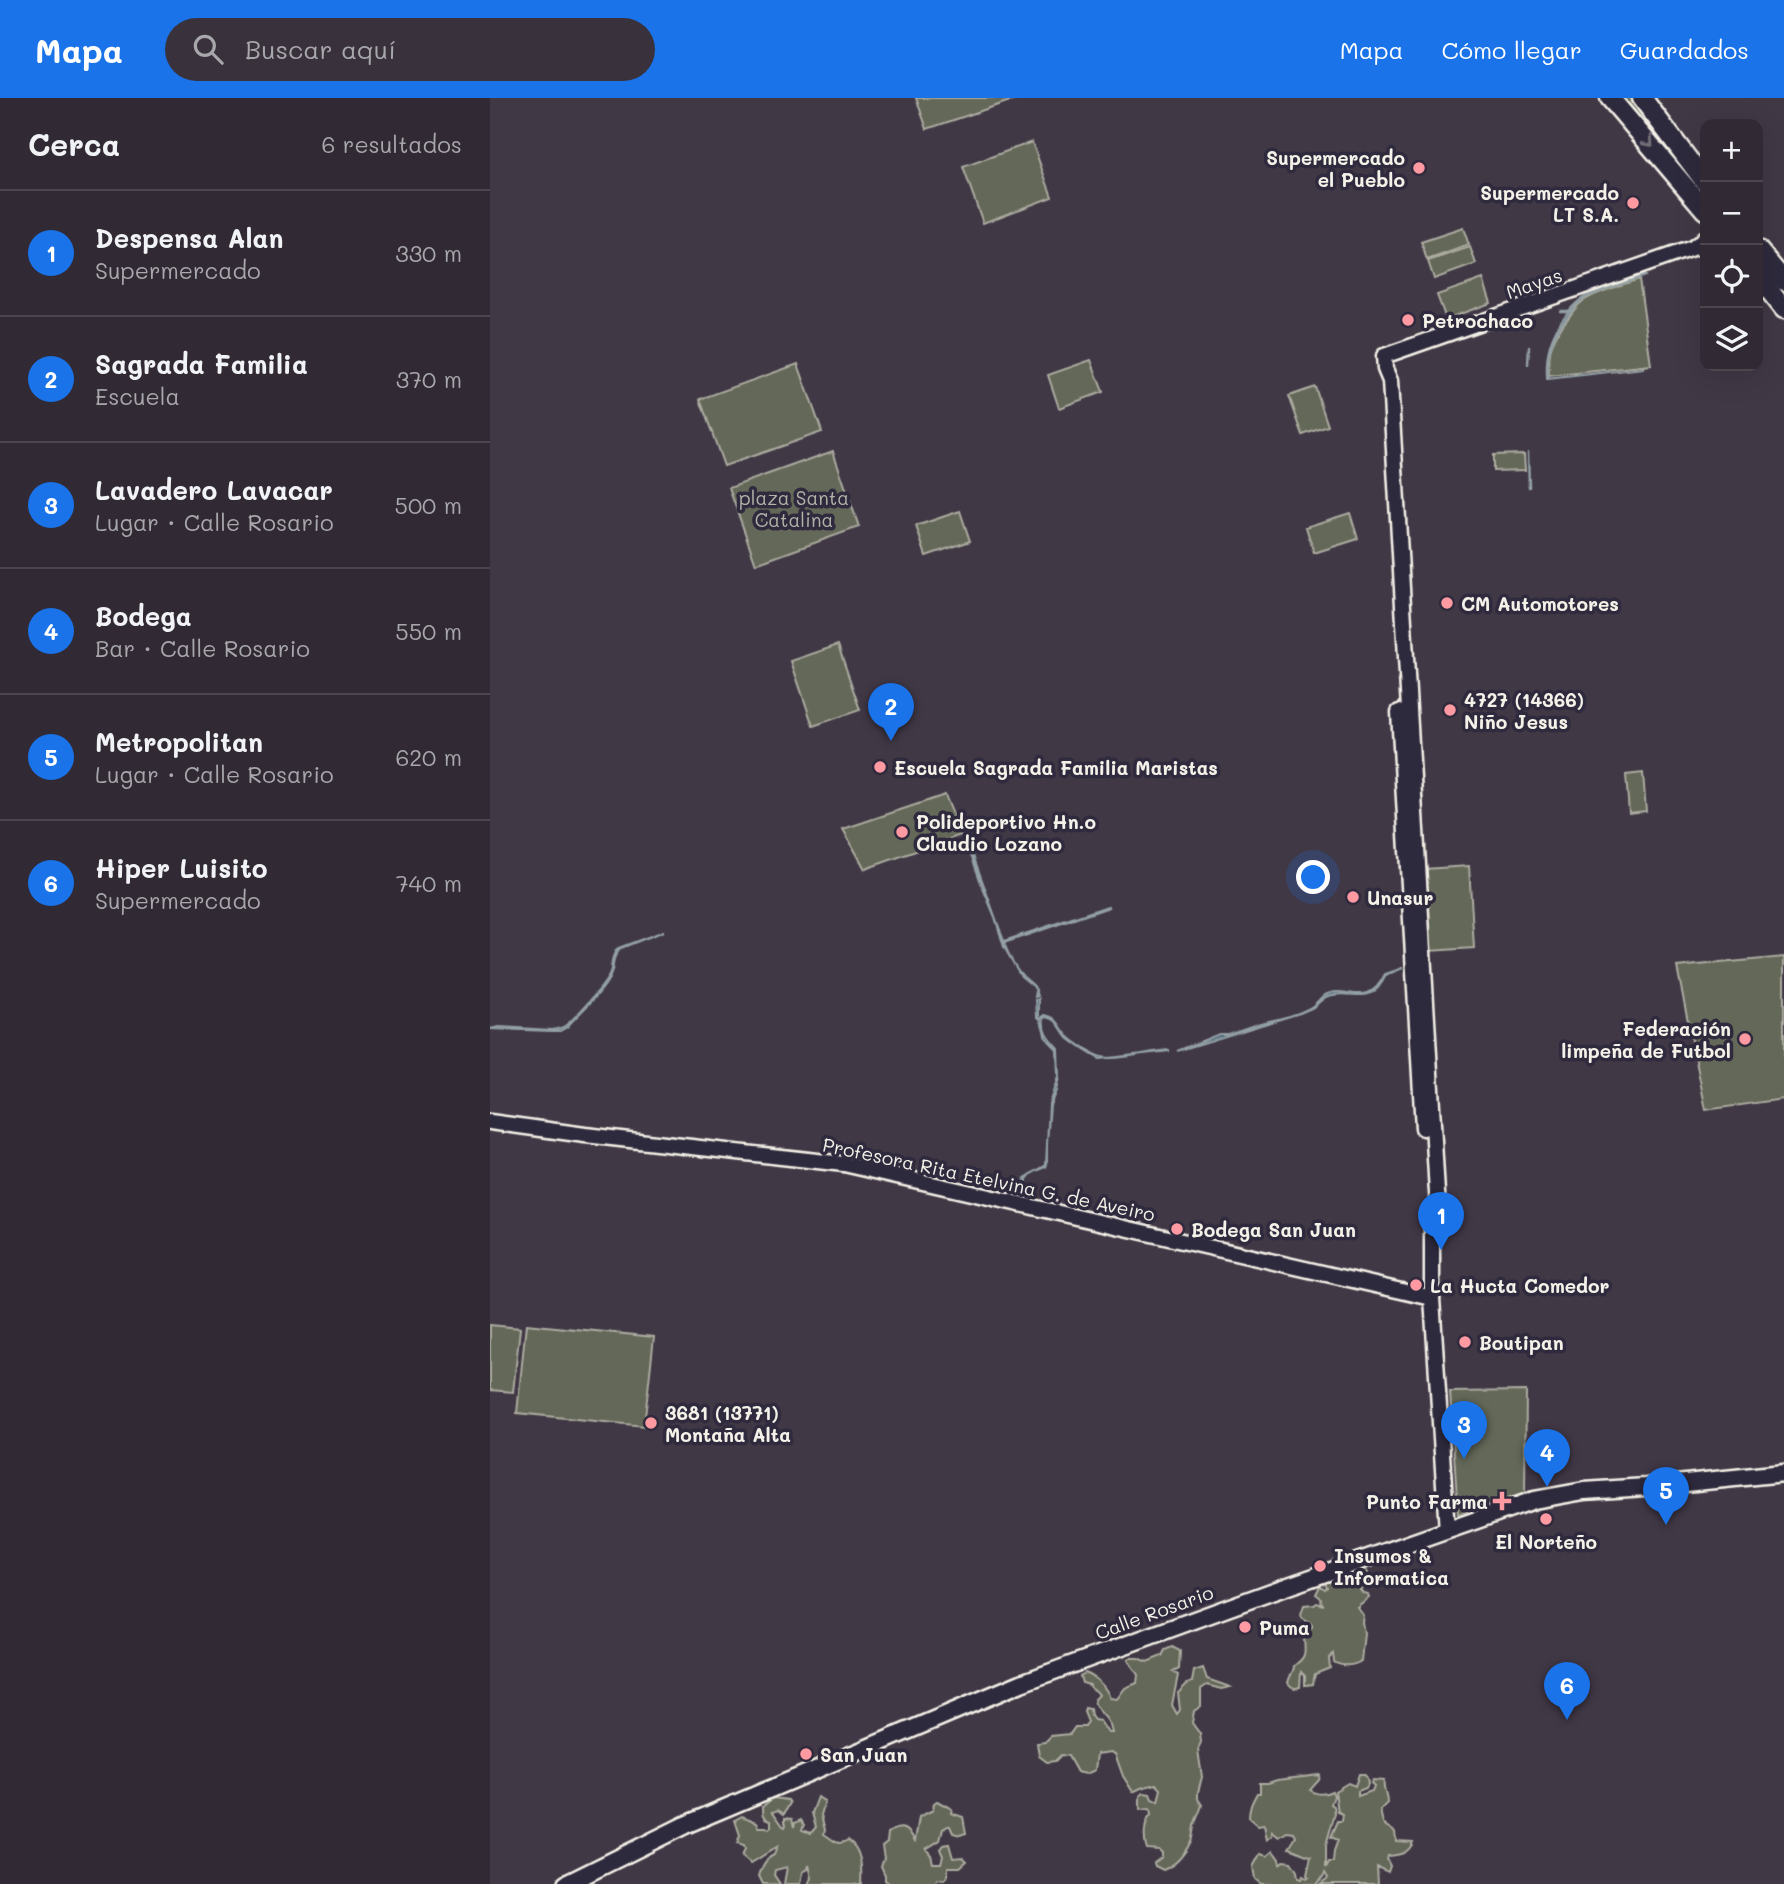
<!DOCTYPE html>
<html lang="es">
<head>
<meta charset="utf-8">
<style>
	:root { --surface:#312a34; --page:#39323c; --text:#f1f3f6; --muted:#a8a7ac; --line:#4c464f; --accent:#1a73e8 }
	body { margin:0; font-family:Mali,sans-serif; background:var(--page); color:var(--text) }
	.controls { position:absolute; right:21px; top:21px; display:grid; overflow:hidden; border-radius:14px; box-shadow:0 7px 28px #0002 }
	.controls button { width:63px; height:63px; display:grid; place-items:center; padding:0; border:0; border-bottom:2px solid var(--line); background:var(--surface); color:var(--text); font:35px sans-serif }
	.you { position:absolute; left:824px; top:780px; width:24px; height:24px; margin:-18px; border:5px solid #fff; border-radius:50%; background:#1a73e8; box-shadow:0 0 0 10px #1a73e833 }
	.badge { display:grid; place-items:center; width:46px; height:46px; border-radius:50%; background:var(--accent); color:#fff; font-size:23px; font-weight:700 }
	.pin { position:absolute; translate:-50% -58px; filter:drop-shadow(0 2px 4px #0008) }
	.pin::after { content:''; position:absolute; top:37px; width:24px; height:21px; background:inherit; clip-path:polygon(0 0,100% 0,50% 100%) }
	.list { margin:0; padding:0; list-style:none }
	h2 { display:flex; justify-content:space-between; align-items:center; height:91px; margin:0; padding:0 28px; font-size:30px }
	h2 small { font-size:23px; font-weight:400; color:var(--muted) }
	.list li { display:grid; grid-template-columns:46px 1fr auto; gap:21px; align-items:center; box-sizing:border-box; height:126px; padding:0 28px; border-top:2px solid var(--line) }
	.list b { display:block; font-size:26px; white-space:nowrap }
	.list p { margin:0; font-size:23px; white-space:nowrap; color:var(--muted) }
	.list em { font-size:23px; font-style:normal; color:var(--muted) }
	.icon { flex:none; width:38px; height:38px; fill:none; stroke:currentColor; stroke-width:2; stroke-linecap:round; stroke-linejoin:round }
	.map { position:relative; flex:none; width:1294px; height:1786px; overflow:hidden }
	header { display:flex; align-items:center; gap:42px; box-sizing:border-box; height:98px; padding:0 35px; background:var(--accent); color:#fff }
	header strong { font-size:33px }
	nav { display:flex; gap:38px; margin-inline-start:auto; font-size:24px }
	.search { width:490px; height:63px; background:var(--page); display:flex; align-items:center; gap:18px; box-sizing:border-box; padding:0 24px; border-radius:38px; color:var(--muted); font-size:26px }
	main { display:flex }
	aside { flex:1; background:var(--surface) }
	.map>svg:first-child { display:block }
	.green { fill:#646759; stroke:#acaca0; stroke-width:2 }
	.water { fill:#506977; stroke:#929fa4; stroke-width:2 }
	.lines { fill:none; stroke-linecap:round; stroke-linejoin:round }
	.stream { stroke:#929fa4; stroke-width:2.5 }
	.secondary-casing { stroke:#f4f1e8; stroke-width:19 }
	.primary-casing { stroke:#f4f1e8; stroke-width:21 }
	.highway-casing { stroke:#f4f1e8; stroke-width:23 }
	.secondary { stroke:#2f2a3d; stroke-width:14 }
	.primary { stroke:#2f2a3d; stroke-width:16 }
	.highway { stroke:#2f2a3d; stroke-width:18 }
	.oneway { stroke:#747079 }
	.poi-dot { fill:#ff9aa2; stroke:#2f2a3d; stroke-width:2.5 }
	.labels { text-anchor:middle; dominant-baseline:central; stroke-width:7; stroke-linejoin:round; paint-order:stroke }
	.poi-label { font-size:19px; font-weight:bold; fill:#f4f1e8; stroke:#2f2a3d; text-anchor:start }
	.street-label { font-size:19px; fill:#f4f1e8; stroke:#2f2a3d }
	.park-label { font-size:19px; fill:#b3b3a8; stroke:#2f2a3d }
</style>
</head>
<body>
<header>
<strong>Mapa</strong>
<div class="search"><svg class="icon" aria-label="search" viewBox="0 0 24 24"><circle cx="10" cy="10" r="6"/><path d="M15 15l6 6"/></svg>Buscar aquí</div>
<nav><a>Mapa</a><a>Cómo llegar</a><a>Guardados</a></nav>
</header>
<main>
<aside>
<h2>Cerca<small>6 resultados</small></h2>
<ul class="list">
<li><span class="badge">1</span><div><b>Despensa Alan</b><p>Supermercado</p></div><em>330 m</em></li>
<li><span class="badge">2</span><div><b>Sagrada Familia</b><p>Escuela</p></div><em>370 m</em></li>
<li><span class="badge">3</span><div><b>Lavadero Lavacar</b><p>Lugar · Calle Rosario</p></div><em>500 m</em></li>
<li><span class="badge">4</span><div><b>Bodega</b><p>Bar · Calle Rosario</p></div><em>550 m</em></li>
<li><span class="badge">5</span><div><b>Metropolitan</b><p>Lugar · Calle Rosario</p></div><em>620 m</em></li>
<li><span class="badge">6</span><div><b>Hiper Luisito</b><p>Supermercado</p></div><em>740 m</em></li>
</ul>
</aside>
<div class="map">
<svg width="1294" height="1786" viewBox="0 0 1294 1786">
	<rect width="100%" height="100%" fill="#413846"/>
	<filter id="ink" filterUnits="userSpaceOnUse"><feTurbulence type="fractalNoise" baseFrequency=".0143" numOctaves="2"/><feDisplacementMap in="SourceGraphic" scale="14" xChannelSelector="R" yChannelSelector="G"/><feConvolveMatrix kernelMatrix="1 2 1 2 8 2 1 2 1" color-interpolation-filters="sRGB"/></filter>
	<g filter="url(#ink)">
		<g class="green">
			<polygon points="426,0 529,0 437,31"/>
			<polygon points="1127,0 1144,0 1215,99"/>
			<polygon points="542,44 562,99 493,125 473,69"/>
			<polygon points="973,130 979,147 937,162 931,144"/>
			<polygon points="980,149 986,166 944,181 938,163"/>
			<polygon points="993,181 1001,205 956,221 947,197"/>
			<path d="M 1149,181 L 1161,267 L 1059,278 C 1057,252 1063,239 1079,219 C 1084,211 1089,204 1098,200 C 1114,192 1132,187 1149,181 Z"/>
			<polygon points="601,262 613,294 569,310 558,277"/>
			<polygon points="308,266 332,334 234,368 210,301"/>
			<polygon points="825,289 838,328 813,337 799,298"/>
			<polygon points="343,353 369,429 266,466 239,390"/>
			<polygon points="1034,356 1035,372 1003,373 1003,357"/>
			<polygon points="470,413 480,443 436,458 426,428"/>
			<polygon points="860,415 868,441 824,455 816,429"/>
			<polygon points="348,547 370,612 323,628 301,563"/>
			<polygon points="1153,675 1156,713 1139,715 1136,677"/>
			<polygon points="455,697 471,737 375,771 353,731"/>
			<polygon points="979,768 984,850 939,853 934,771"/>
			<polygon points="1294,859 1294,1001 1216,1012 1187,869"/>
			<polygon points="36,1226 164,1239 154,1328 27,1315"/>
			<polygon points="0,1227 30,1230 23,1294 0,1292"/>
			<polygon points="1036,1293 1035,1396 968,1416 960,1294"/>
			<path d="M 871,1469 L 875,1470 L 878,1475 L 878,1485 L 870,1491 L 873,1495 L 878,1496 L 879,1499 L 867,1509 L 873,1517 L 872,1524 L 874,1535 L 871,1563 C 864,1568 851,1569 844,1564 L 843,1556 L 839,1561 L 840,1570 L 825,1576 L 823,1586 L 815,1587 L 815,1578 L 811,1574 L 810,1589 C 804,1591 802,1590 798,1585 C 799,1578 804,1574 804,1568 C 807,1565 811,1563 813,1559 C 819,1548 807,1539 822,1530 L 822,1527 L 812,1520 L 811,1517 L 814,1508 L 824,1507 L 827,1505 L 834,1507 L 832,1506 L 831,1500 L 826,1496 L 830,1488 L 835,1491 L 837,1489 L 834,1483 L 838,1483 L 840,1484 L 846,1479 L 850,1479 L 855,1484 L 855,1480 L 862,1475 L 865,1476 Z"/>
			<path d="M 682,1549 L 690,1553 L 689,1571 L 683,1574 L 688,1577 L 682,1607 L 687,1616 L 690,1612 L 688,1595 L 697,1586 L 702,1584 L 704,1573 L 713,1570 L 717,1581 L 740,1589 L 731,1591 L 717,1587 L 711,1591 L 711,1608 L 704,1613 L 702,1625 L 710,1636 L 711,1644 L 708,1652 L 712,1679 L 708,1694 L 708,1701 L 712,1707 C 710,1714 706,1721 704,1728 C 703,1733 703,1740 700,1745 C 694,1757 686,1767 673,1772 L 665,1768 L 664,1765 L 672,1759 L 672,1755 L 669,1752 L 657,1751 C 653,1741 654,1725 661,1717 L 660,1711 L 650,1712 L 650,1698 L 654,1695 L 660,1696 L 662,1701 L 668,1704 L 671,1691 L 666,1686 L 651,1690 L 643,1694 L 633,1678 L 625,1656 L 621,1654 L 607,1656 L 605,1672 L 596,1676 L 587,1674 L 578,1658 L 571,1657 L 565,1663 L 557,1664 L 549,1658 L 547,1645 L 555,1644 L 561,1638 L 580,1636 L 585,1629 L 595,1629 L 598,1624 L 594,1614 L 595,1610 L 600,1611 L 601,1618 L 604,1622 L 610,1623 L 618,1635 L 622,1635 C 619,1616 606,1616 604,1602 L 609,1597 L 606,1593 L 601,1591 L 600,1587 L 592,1585 L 590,1578 L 595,1575 C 606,1579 616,1589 620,1600 L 627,1601 L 635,1590 L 647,1585 L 648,1577 L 638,1562 L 640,1560 L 648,1560 L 657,1564 L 672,1558 L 675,1552 Z"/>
			<path d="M 869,1676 L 874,1676 L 877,1680 L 878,1686 L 876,1690 L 868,1693 L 868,1698 L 882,1693 L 884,1688 L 881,1685 L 883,1682 L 894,1683 C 892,1691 897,1696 897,1705 L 890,1712 L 893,1726 L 905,1734 L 906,1743 L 923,1744 C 919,1756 909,1757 898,1758 L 897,1762 L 900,1768 L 898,1774 L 887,1769 L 888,1786 L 830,1786 L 838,1780 L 835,1775 L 833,1779 L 826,1786 L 771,1786 L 765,1781 L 763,1769 L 770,1756 L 777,1758 L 783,1753 L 789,1761 L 790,1766 L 793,1763 L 801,1764 L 807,1773 L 808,1780 L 811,1781 L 813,1778 L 816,1780 L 819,1779 L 817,1777 L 821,1758 C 814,1757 807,1752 799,1750 L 806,1739 L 804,1735 L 797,1734 L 789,1739 L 782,1734 L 782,1738 L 777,1742 L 774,1727 L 768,1728 L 759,1720 C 759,1710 762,1704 767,1695 L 770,1695 L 770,1685 L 778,1685 L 787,1682 L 830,1677 L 829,1682 L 820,1692 C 827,1697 834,1697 842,1693 L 844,1698 L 841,1706 L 844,1708 L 845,1715 L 836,1747 L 836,1770 L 839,1764 L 843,1764 L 844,1753 L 848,1742 L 841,1739 L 848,1723 L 852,1723 L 853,1716 L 848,1714 L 845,1693 L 858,1685 L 865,1688 Z"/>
			<path d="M 328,1699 L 335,1704 L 331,1717 L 335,1732 L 334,1736 C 344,1742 347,1749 358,1742 C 372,1752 372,1770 371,1786 L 319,1786 L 322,1780 L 319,1767 L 318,1771 L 313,1774 L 311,1786 L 294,1786 L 297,1769 L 285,1772 L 284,1777 L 290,1786 L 273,1786 L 269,1778 C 272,1769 275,1761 284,1757 L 287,1749 L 261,1765 L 252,1758 L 255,1750 L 254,1747 L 247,1745 L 250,1737 L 245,1722 L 252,1718 L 267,1724 L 269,1729 L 276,1729 L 279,1731 L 281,1729 L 281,1722 C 273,1720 273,1716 273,1708 L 283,1700 L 298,1702 L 300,1705 L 294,1716 L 288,1712 L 283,1714 L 293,1728 L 295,1729 L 296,1727 L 295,1724 L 295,1720 L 302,1721 L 304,1729 L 305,1725 L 311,1722 L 314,1727 L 312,1732 L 321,1735 L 326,1729 L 322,1715 Z"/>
			<path d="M 447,1703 L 462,1711 L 461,1715 L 473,1719 L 476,1735 L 470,1737 L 463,1735 L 460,1728 L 458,1728 L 453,1731 L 450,1742 L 436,1751 L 441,1757 L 443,1765 L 451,1765 L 453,1758 L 450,1751 L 453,1747 L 459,1746 L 463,1760 L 473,1759 L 477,1763 L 470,1769 L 458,1769 L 458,1777 L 454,1782 L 447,1781 L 446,1786 L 400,1786 L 395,1782 L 395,1777 L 391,1768 L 394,1760 L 392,1748 L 397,1744 L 398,1735 C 412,1726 418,1730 425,1743 L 429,1719 L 443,1712 L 444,1705 Z"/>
		</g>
		<g class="water">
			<path d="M 1154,177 L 1155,178 C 1136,185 1115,190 1097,199 C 1088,204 1083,211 1077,219 C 1062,237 1055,257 1059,281 L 1154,270 L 1057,281 C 1055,255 1061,235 1077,215 C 1082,209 1086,204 1093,200 C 1108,190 1137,183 1154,177 Z"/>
			<path d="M 475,735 L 514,843 L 618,808 L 619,809 L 514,845 C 518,855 524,868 531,876 C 539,886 544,883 548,898 L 545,899 L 546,893 L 543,888 L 531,878 L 514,849 L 505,819 L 492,788 L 474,736 Z"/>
			<path d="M 174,833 L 131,850 C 121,860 125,865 121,876 C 115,893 89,915 77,929 L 70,933 L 62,933 L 0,931 L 9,929 L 62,932 C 66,931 69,931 73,929 C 82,924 117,885 120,875 C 123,864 120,860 128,850 Z"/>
			<path d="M 913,870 L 896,877 C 880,911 863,890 838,898 C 832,900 830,904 825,908 C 821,911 815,913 810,915 L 687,953 L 729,936 L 737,936 C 749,933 762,927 774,924 C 790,921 807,917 821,909 C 826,906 829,901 833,898 C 856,884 877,914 895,876 Z"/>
			<path d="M 549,901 L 549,919 L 551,920 L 555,917 C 569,919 570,931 579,939 C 584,944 605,958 612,959 C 631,963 659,953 679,952 L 679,953 L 610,961 C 600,956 588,948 579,941 C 570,933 569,919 554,919 C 552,934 559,940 568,950 L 569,979 L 566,993 L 560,1007 L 557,1045 L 557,1066 L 556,1069 L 542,1075 L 537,1081 L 537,1098 L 528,1097 L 528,1095 L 533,1092 L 535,1080 L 556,1067 L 559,1006 L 568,979 L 567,951 L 556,940 L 551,922 L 547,918 L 546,902 Z"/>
		</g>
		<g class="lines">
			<g class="stream">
				<polyline points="1070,213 1081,213"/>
				<polyline points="1038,266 1039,249"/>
				<polyline points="1038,354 1039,389"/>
				<polyline points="467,727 475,737"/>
			</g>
			<defs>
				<g id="secondary">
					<polyline points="909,614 933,1030"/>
					<polyline points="0,1024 95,1037 354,1066 942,1200"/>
					<polyline points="939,1117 942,1130 942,1200 957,1433"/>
					<polyline points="941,1126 947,1119 948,1112 900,283 895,271 894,258 1208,148 1215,139"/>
				</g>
				<polyline id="primary" points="76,1786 195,1727 531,1585 781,1494 1044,1402 1094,1393 1156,1389 1294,1375"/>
				<g id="highway">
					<polyline points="1120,0 1215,112"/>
					<polyline points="1152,0 1215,84"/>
					<polyline points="1208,148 1215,148"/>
					<polyline points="1268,152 1294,183"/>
					<polyline points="1268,178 1294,211"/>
				</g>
			</defs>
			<use href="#secondary" class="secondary-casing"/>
			<use href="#primary" class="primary-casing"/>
			<use href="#highway" class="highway-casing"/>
			<use href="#secondary" class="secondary"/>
			<use href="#primary" class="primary"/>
			<use href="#highway" class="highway"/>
		</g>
		<defs><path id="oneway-chevron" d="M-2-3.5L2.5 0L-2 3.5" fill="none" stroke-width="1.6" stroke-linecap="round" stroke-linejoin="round" transform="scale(1.75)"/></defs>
		<use class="oneway" href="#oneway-chevron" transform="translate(1159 44) rotate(48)"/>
	</g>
	<g class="poi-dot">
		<circle cx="929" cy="70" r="7"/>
		<circle cx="1143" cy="105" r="7"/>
		<circle cx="918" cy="222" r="7"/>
		<circle cx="957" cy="505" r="7"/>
		<circle cx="960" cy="612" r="7"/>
		<circle cx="390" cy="669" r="7"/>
		<circle cx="412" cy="734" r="7"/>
		<circle cx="863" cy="799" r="7"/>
		<circle cx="1255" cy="941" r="7"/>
		<circle cx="687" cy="1131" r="7"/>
		<circle cx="926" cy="1187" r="7"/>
		<circle cx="975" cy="1244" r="7"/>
		<circle cx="161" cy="1325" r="7"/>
		<path d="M1008.5 1392.5h7v7h7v7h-7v7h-7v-7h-7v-7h7z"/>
		<circle cx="1056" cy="1421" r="7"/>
		<circle cx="830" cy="1468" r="7"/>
		<circle cx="755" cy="1529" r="7"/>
		<circle cx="316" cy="1656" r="7"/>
	</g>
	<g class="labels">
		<g class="poi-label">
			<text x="915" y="59" text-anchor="end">Supermercado<tspan x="915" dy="22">el Pueblo</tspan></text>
			<text x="1129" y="94" text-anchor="end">Supermercado<tspan x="1129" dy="22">LT S.A.</tspan></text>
			<text x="932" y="222">Petrochaco</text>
			<text x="971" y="505">CM Automotores</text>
			<text x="974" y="601">4727 (14366)<tspan x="974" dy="22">Niño Jesus</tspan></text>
			<text x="404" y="669">Escuela Sagrada Familia Maristas</text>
			<text x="426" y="723">Polideportivo Hn.o<tspan x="426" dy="22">Claudio Lozano</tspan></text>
			<text x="877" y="799">Unasur</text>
			<text x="1241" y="930" text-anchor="end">Federación<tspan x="1241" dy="22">limpeña de Futbol</tspan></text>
			<text x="701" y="1131">Bodega San Juan</text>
			<text x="940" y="1187">La Hucta Comedor</text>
			<text x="989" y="1244">Boutipan</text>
			<text x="175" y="1314">3681 (13771)<tspan x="175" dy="22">Montaña Alta</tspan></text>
			<text x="998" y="1403" text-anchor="end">Punto Farma</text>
			<text x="1056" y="1443" text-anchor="middle">El Norteño</text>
			<text x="844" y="1457">Insumos &amp;<tspan x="844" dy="22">Informatica</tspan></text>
			<text x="769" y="1529">Puma</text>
			<text x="330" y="1656">San Juan</text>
		</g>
		<g class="street-label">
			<text transform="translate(1044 185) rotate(-19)">Mayas</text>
			<text transform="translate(499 1081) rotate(12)">Profesora Rita Etelvina G. de Aveiro</text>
			<text transform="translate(664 1514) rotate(-20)">Calle Rosario</text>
		</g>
		<g class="park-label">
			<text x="304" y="399">plaza Santa<tspan x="304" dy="22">Catalina</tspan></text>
		</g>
	</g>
</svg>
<div class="controls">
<button>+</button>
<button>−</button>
<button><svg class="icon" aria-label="locate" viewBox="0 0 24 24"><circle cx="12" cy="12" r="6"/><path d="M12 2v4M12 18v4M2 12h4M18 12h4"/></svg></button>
<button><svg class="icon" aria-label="layers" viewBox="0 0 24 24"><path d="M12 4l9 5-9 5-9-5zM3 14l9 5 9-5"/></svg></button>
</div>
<div class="you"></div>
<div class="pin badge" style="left:951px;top:1152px">1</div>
<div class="pin badge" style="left:401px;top:643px">2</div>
<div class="pin badge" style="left:974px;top:1361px">3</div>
<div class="pin badge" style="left:1057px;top:1389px">4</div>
<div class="pin badge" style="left:1176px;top:1427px">5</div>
<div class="pin badge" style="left:1077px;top:1622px">6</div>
</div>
</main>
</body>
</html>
